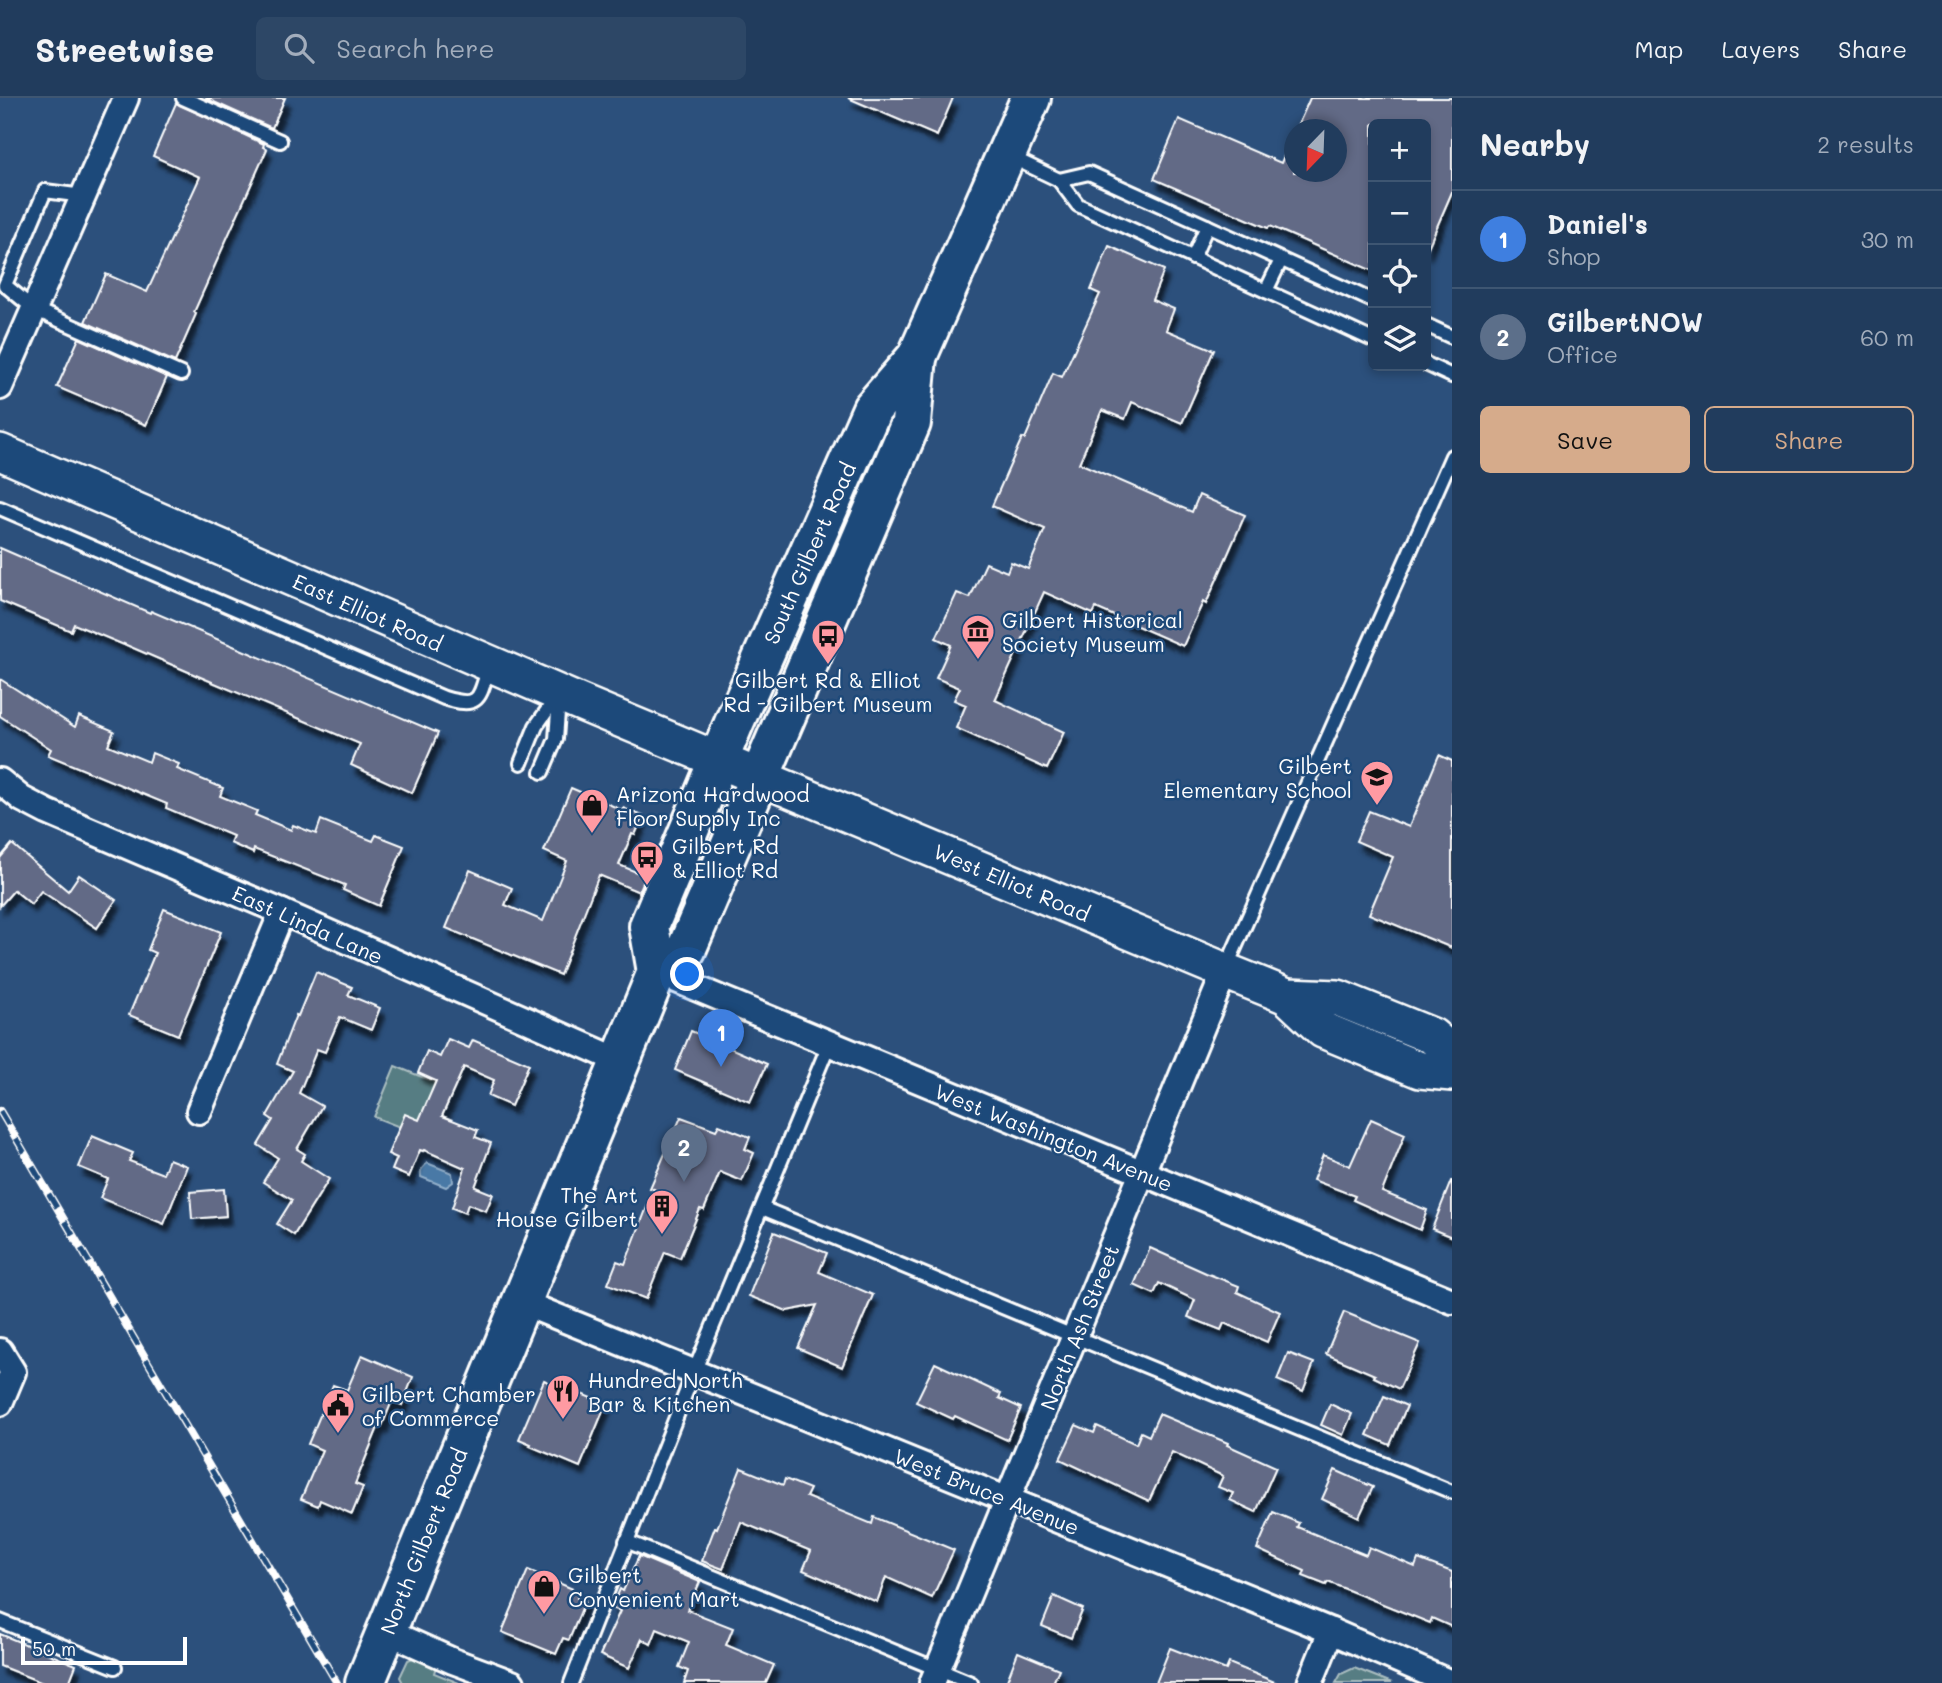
<!DOCTYPE html>
<html lang="en">
<head>
<meta charset="utf-8">
<style>
	:root { --surface:#213c5d; --page:#2d4766; --text:#f1f3f6; --muted:#a2adbc; --line:#3e5672; --accent:#d6ab8b }
	body { margin:0; font-family:Mali,sans-serif; background:var(--page); color:var(--text) }
	.controls { position:absolute; right:21px; top:21px; display:grid; overflow:hidden; border-radius:10px; box-shadow:0 4px 10px #0003 }
	.controls button { width:63px; height:63px; display:grid; place-items:center; padding:0; border:0; border-bottom:2px solid var(--line); background:var(--surface); color:var(--text); font:35px sans-serif }
	.compass { position:absolute; left:1284px; top:21px; width:63px; height:63px; border-radius:50%; background:var(--surface); box-shadow:0 4px 10px #0003; rotate:203deg }
	.scale { position:absolute; left:21px; bottom:18px; width:166px; box-sizing:border-box; padding-left:7px; border:4px solid #fff; border-top:0; font-size:19px; line-height:24px; white-space:nowrap; color:#fff; -webkit-text-stroke:5px #1f4a7a; paint-order:stroke }
	.you { position:absolute; left:688px; top:877px; width:24px; height:24px; margin:-18px; border:5px solid #fff; border-radius:50%; background:#1a73e8; box-shadow:0 0 0 10px #1a73e833 }
	.badge { display:grid; place-items:center; width:46px; height:46px; border-radius:50%; background:var(--accent); color:#fff; font-size:23px; font-weight:700 }
	.pin { position:absolute; translate:-50% -58px; filter:drop-shadow(0 2px 4px #0008) }
	.pin::after { content:''; position:absolute; top:37px; width:24px; height:21px; background:inherit; clip-path:polygon(0 0,100% 0,50% 100%) }
	.list { margin:0; padding:0; list-style:none }
	h2 { display:flex; justify-content:space-between; align-items:center; height:91px; margin:0; padding:0 28px; font-size:30px }
	h2 small { font-size:23px; font-weight:400; color:var(--muted) }
	.list li { display:grid; grid-template-columns:46px 1fr auto; gap:21px; align-items:center; box-sizing:border-box; height:98px; padding:0 28px; border-top:2px solid var(--line) }
	.list b { display:block; font-size:26px; white-space:nowrap }
	.list p { margin:0; font-size:23px; white-space:nowrap; color:var(--muted) }
	.list em { font-size:23px; font-style:normal; color:var(--muted) }
	.actions { display:flex; gap:14px; padding:21px 28px }
	.actions a { flex:1; padding:16px 0; border:2px solid var(--accent); border-radius:10px; text-align:center; font-size:24px; color:var(--accent) }
	.actions .main { background:var(--accent); color:#111 }
	.icon { flex:none; width:38px; height:38px; fill:none; stroke:currentColor; stroke-width:2; stroke-linecap:round; stroke-linejoin:round }
	.map { position:relative; flex:none; width:1452px; height:1585px; overflow:hidden }
	header { display:flex; align-items:center; gap:42px; box-sizing:border-box; height:98px; padding:0 35px; background:var(--surface); border-bottom:2px solid var(--line) }
	header strong { font-size:33px }
	nav { display:flex; gap:38px; margin-inline-start:auto; font-size:24px }
	.search { width:490px; height:63px; background:var(--page); display:flex; align-items:center; gap:18px; box-sizing:border-box; padding:0 24px; border-radius:10px; color:var(--muted); font-size:26px }
	main { display:flex }
	aside { flex:1; background:var(--surface) }
	.map>svg:first-child { display:block }
	.green { fill:#577d83; stroke:#abbec1; stroke-width:2 }
	.water { fill:#4979a6; stroke:#92afca; stroke-width:2 }
	.building { fill:#626a86; stroke:#fff; stroke-width:2; filter:url(#shadow) }
	.lines { fill:none; stroke-linecap:round; stroke-linejoin:round }
	.service-casing { stroke:#fff; stroke-width:18 }
	.minor-casing { stroke:#fff; stroke-width:30 }
	.secondary-casing { stroke:#fff; stroke-width:40 }
	.primary-casing { stroke:#fff; stroke-width:44 }
	.service { stroke:#1f4a7a; stroke-width:12 }
	.minor { stroke:#1f4a7a; stroke-width:24 }
	.secondary { stroke:#1f4a7a; stroke-width:35 }
	.primary { stroke:#1f4a7a; stroke-width:38 }
	.rail-casing { stroke:#fff; stroke-width:8 }
	.rail { stroke:#1f4a7a; stroke-width:5; stroke-dasharray:16; stroke-linecap:butt }
	.labels { text-anchor:middle; dominant-baseline:central; stroke-width:5; stroke-linejoin:round; paint-order:stroke }
	.street-label { font-size:21px; fill:#fff; stroke:#1f4a7a }
	.poi-label { font-size:21px; fill:#fff; stroke:#1f4a7a; text-anchor:start }
</style>
</head>
<body>
<header>
<strong>Streetwise</strong>
<div class="search"><svg class="icon" aria-label="search" viewBox="0 0 24 24"><circle cx="10" cy="10" r="6"/><path d="M15 15l6 6"/></svg>Search here</div>
<nav><a>Map</a><a>Layers</a><a>Share</a></nav>
</header>
<main>
<div class="map">
<svg width="1452" height="1585" viewBox="0 0 1452 1585">
	<defs>
		<filter id="shadow"><feDropShadow dx="4.5" dy="8" stdDeviation="2" flood-color="#0009"/></filter>
	</defs>
	<rect width="100%" height="100%" fill="#2c507c"/>
	<filter id="ink" filterUnits="userSpaceOnUse"><feTurbulence type="fractalNoise" baseFrequency=".0143" numOctaves="2"/><feDisplacementMap in="SourceGraphic" scale="14" xChannelSelector="R" yChannelSelector="G"/><feConvolveMatrix kernelMatrix="1 2 1 2 8 2 1 2 1" color-interpolation-filters="sRGB"/></filter>
	<g filter="url(#ink)">
		<g class="green">
			<polygon points="395,968 449,990 428,1040 374,1019"/>
			<polygon points="420,1557 438,1562 434,1575 459,1585 403,1585 400,1579 408,1562"/>
			<polygon points="1354,1570 1392,1585 1336,1585 1341,1576"/>
		</g>
		<path class="water" d="M 427,1065 L 452,1075 L 453,1084 L 446,1089 L 421,1079 C 420,1070 422,1071 427,1065 Z"/>
		<g class="building">
			<polygon points="205,0 285,0 272,30"/>
			<polygon points="848,0 953,0 937,38"/>
			<polygon points="1310,0 1452,0 1452,94 1426,154 1426,26 1373,26 1373,173 1270,128 1268,130 1154,81 1179,21 1281,65 1294,34 1294,74 1336,74 1336,32 1296,32"/>
			<polygon points="176,5 264,46 263,49 267,51 194,214 196,216 175,264 85,224 106,176 147,194 200,79 153,58"/>
			<polygon points="1109,148 1164,172 1152,202 1174,211 1166,232 1214,252 1182,325 1132,304 1125,321 1102,312 1079,365 1192,414 1199,397 1245,417 1206,506 1203,504 1183,548 1096,510 1093,516 1044,494 995,602 1064,634 1047,671 956,630 966,607 954,602 960,590 936,580 951,547 936,540 957,495 970,500 986,465 1007,474 1011,464 1028,471 1045,431 992,408 1022,340 1025,341 1053,275 1062,279 1100,196 1091,192"/>
			<polygon points="79,240 167,279 146,327 57,289"/>
			<polygon points="0,450 150,515 151,513 438,635 412,695 351,667 360,646 198,578 124,546 124,547 74,526 71,533 0,503"/>
			<polygon points="0,581 75,629 79,618 114,633 108,647 149,664 152,655 179,666 177,671 223,690 220,698 257,713 255,717 291,732 293,727 316,736 321,722 373,743 376,737 404,748 379,808 343,792 345,787 254,751 253,755 230,745 233,738 166,710 167,706 48,657 51,651 0,618"/>
			<polygon points="1439,657 1452,663 1452,850 1369,816 1393,759 1356,743 1369,713 1409,729"/>
			<polygon points="571,690 622,712 623,710 643,718 635,737 632,736 619,767 646,778 639,794 599,777 560,877 446,830 470,772 512,790 505,807 543,823 567,763 544,753"/>
			<polygon points="12,746 68,793 79,777 116,802 97,830 41,793 31,806 14,792 0,808 0,760"/>
			<polygon points="164,811 221,834 178,937 129,917 155,855 148,852"/>
			<polygon points="316,874 352,889 348,897 380,910 371,932 340,919 325,954 317,951 299,995 322,1008 297,1051 305,1056 301,1063 329,1081 294,1137 277,1126 292,1102 263,1084 278,1060 258,1047 273,1022 267,1018 293,973 277,966 296,917 298,918"/>
			<polygon points="691,933 767,966 750,1004 675,972"/>
			<polygon points="448,941 469,950 473,942 529,966 511,1008 488,998 494,982 464,969 442,1018 478,1032 475,1039 491,1045 475,1089 493,1096 486,1113 468,1106 465,1115 452,1110 465,1070 424,1052 423,1053 420,1052 409,1079 392,1072 397,1060 388,1056 405,1016 419,1022 436,983 418,975 427,953 440,959"/>
			<polygon points="681,1019 716,1032 719,1027 750,1039 745,1051 754,1055 742,1083 720,1074 704,1112 700,1111 680,1160 665,1154 646,1201 608,1186 617,1163 625,1166 654,1091 650,1090"/>
			<polygon points="1371,1021 1405,1036 1382,1094 1427,1112 1420,1132 1353,1102 1355,1098 1313,1082 1323,1057 1350,1068"/>
			<polygon points="92,1038 133,1055 129,1063 163,1076 169,1061 187,1068 164,1126 100,1100 108,1081 79,1069"/>
			<polygon points="1451,1083 1452,1083 1452,1139 1432,1131"/>
			<polygon points="224,1091 226,1118 192,1121 190,1094"/>
			<polygon points="774,1134 827,1155 819,1174 873,1197 842,1269 798,1250 817,1207 787,1213 749,1198"/>
			<polygon points="1150,1150 1206,1175 1239,1188 1237,1194 1280,1214 1267,1244 1224,1225 1221,1232 1188,1219 1195,1202 1159,1185 1154,1196 1134,1187"/>
			<polygon points="1344,1214 1420,1245 1399,1291 1374,1279 1375,1277 1326,1256"/>
			<polygon points="1288,1255 1314,1265 1303,1293 1277,1282"/>
			<polygon points="362,1257 413,1279 402,1307 392,1303 382,1328 379,1327 355,1386 363,1389 352,1416 320,1402 318,1408 301,1401 322,1352 308,1346 333,1287 347,1292"/>
			<polygon points="935,1265 1001,1296 999,1300 1021,1310 1007,1342 955,1318 953,1321 916,1304"/>
			<polygon points="544,1282 552,1286 562,1282 564,1289 606,1306 580,1369 530,1348 531,1346 519,1341"/>
			<polygon points="1384,1298 1407,1308 1390,1347 1367,1337"/>
			<polygon points="1330,1306 1352,1316 1343,1337 1321,1327"/>
			<polygon points="1159,1316 1228,1345 1227,1347 1276,1369 1256,1414 1230,1402 1233,1395 1218,1389 1223,1378 1172,1354 1149,1403 1060,1361 1076,1327 1094,1335 1097,1328 1136,1346 1141,1334 1149,1338"/>
			<polygon points="741,1370 783,1387 785,1381 810,1391 806,1399 872,1426 874,1419 954,1452 932,1500 886,1479 877,1504 803,1472 811,1453 741,1424 723,1471 702,1463 715,1429 717,1430"/>
			<polygon points="1335,1372 1373,1389 1359,1419 1322,1401"/>
			<polygon points="1273,1414 1299,1425 1297,1429 1366,1457 1369,1449 1415,1469 1418,1461 1452,1474 1452,1529 1432,1520 1430,1525 1328,1484 1326,1487 1303,1478 1305,1473 1257,1451"/>
			<polygon points="639,1458 700,1484 687,1512 733,1530 726,1547 774,1567 766,1585 684,1585 688,1573 679,1569 689,1544 657,1531 651,1546 642,1541 629,1570 600,1557 620,1513 612,1510 620,1491 623,1493"/>
			<polygon points="528,1472 580,1494 577,1500 585,1503 569,1542 563,1540 556,1556 502,1534"/>
			<polygon points="1054,1498 1083,1511 1071,1540 1042,1528"/>
			<polygon points="0,1536 76,1567 69,1585 43,1585 0,1568"/>
			<polygon points="1170,1550 1226,1572 1229,1565 1277,1585 1156,1585"/>
			<polygon points="1018,1554 1059,1571 1053,1585 1006,1585"/>
		</g>
		<g class="lines">
			<defs>
				<g id="service">
					<polyline points="183,0 280,43"/>
					<polyline points="1009,58 1059,82 1078,107 1373,242"/>
					<polyline points="1059,82 1089,75 1373,203"/>
					<polyline points="83,98 45,93 5,187 34,211 181,276"/>
					<polyline points="1193,160 1207,128"/>
					<polyline points="1266,193 1281,162"/>
					<polyline points="1426,227 1452,239"/>
					<polyline points="1426,266 1452,278"/>
					<path d="M 0,410 L 444,600 C 481,611 479,600 489,568"/>
					<polyline points="521,665 536,628 559,596"/>
					<polyline points="542,674 556,641 559,600"/>
					<polyline points="1226,870 1452,358"/>
					<polyline points="762,1110 1452,1394"/>
					<polyline points="626,1443 971,1585"/>
					<polyline points="0,1523 115,1569"/>
					<polyline points="571,1585 694,1274 829,946"/>
				</g>
				<g id="minor">
					<polyline points="0,289 126,0"/>
					<polyline points="0,683 22,701 47,714 282,814 620,963"/>
					<polyline points="657,874 1452,1203"/>
					<polyline points="199,1013 282,814"/>
					<polyline points="521,1204 1331,1533 1451,1585"/>
					<polyline points="0,1253 13,1274 0,1305"/>
					<polyline points="386,1533 453,1563 512,1585"/>
					<polyline points="932,1585 1225,873"/>
					<polyline points="1310,1585 1331,1533"/>
				</g>
				<g id="secondary">
					<polyline points="0,354 579,604 1225,873 1287,898 1338,900 1432,938 1452,955"/>
					<polyline points="1287,898 1323,932 1420,972 1452,975"/>
				</g>
				<g id="primary">
					<polyline points="657,874 649,828 734,625 872,311 917,259 1031,0"/>
					<polyline points="365,1585 657,874 686,852 911,325 917,259"/>
				</g>
			</defs>
			<use href="#service" class="service-casing"/>
			<use href="#minor" class="minor-casing"/>
			<use href="#secondary" class="secondary-casing"/>
			<use href="#primary" class="primary-casing"/>
			<use href="#service" class="service"/>
			<use href="#minor" class="minor"/>
			<use href="#secondary" class="secondary"/>
			<use href="#primary" class="primary"/>
			<defs>
				<polyline id="rail" points="0,1013 337,1585"/>
			</defs>
			<use href="#rail" class="rail-casing"/>
			<use href="#rail" class="rail"/>
		</g>
	</g>
	<defs>
		<symbol id="museum-pin" viewBox="-11 -11 22 30"><path d="M0 17L-7.5 6A9.5 9.5 0 1 1 7.5 6Z" fill="#ff9aa2" stroke="#1f4a7a"/><path d="M0-6L6-3V-2H-6V-3ZM-5-1h2V3h-2ZM-1-1h2V3h-2ZM3-1h2V3H3ZM-6 4H6V6H-6Z" fill="#111"/></symbol>
		<symbol id="bus-pin" viewBox="-11 -11 22 30"><path d="M0 17L-7.5 6A9.5 9.5 0 1 1 7.5 6Z" fill="#ff9aa2" stroke="#1f4a7a"/><path d="M-5-6H5V4H4V6H2V4H-2V6H-4V4H-5ZM-3.5-4V0h7V-4ZM-3.5 1.2v1.5H-2V1.2ZM2 1.2v1.5H3.5V1.2Z" fill="#111"/></symbol>
		<symbol id="school-pin" viewBox="-11 -11 22 30"><path d="M0 17L-7.5 6A9.5 9.5 0 1 1 7.5 6Z" fill="#ff9aa2" stroke="#1f4a7a"/><path d="M0-5L7-2L0 1L-7-2ZM-4 1L0 2.5L4 1V4Q0 6-4 4Z" fill="#111"/></symbol>
		<symbol id="shop-pin" viewBox="-11 -11 22 30"><path d="M0 17L-7.5 6A9.5 9.5 0 1 1 7.5 6Z" fill="#ff9aa2" stroke="#1f4a7a"/><path d="M-5-2.5h2.3a2.7 3.5 0 0 1 5.4 0H5L5.5 6h-11ZM-1.5-2.5h3a1.5 2.3 0 0 0-3 0Z" fill="#111"/></symbol>
		<symbol id="building-pin" viewBox="-11 -11 22 30"><path d="M0 17L-7.5 6A9.5 9.5 0 1 1 7.5 6Z" fill="#ff9aa2" stroke="#1f4a7a"/><path d="M-4-6H4V6H1V3H-1V6H-4ZM-2.5-4.3h1.7v1.8h-1.7ZM.8-4.3h1.7v1.8H.8ZM-2.5-1h1.7V.8h-1.7ZM.8-1h1.7V.8H.8Z" fill="#111"/></symbol>
		<symbol id="restaurant-pin" viewBox="-11 -11 22 30"><path d="M0 17L-7.5 6A9.5 9.5 0 1 1 7.5 6Z" fill="#ff9aa2" stroke="#1f4a7a"/><path d="M-5-6h1v4h1v-4h1v4h1v-4h1v5L-1.5 .5V6h-2V.5L-5-1ZM5-6V6H3V1.5H1.5Q1.5-4 5-6Z" fill="#111"/></symbol>
		<symbol id="civic-pin" viewBox="-11 -11 22 30"><path d="M0 17L-7.5 6A9.5 9.5 0 1 1 7.5 6Z" fill="#ff9aa2" stroke="#1f4a7a"/><path d="M-.6-6.5H3V-4.5H.6V-3L4-1V1h2V6H-6V1h2V-1L-.6-3ZM-1.2 2.5V6h2.4V2.5Z" fill="#111"/></symbol>
	</defs>
	<g fill-rule="evenodd">
		<use href="#museum-pin" x="959" y="514" width="38" height="52"/>
		<use href="#bus-pin" x="809" y="519" width="38" height="52"/>
		<use href="#school-pin" x="1358" y="660" width="38" height="52"/>
		<use href="#shop-pin" x="573" y="688" width="38" height="52"/>
		<use href="#bus-pin" x="628" y="740" width="38" height="52"/>
		<use href="#building-pin" x="643" y="1089" width="38" height="52"/>
		<use href="#restaurant-pin" x="544" y="1274" width="38" height="52"/>
		<use href="#civic-pin" x="319" y="1288" width="38" height="52"/>
		<use href="#shop-pin" x="525" y="1469" width="38" height="52"/>
	</g>
	<g class="labels">
		<g class="street-label">
			<text transform="translate(809 455) rotate(-66)">South Gilbert Road</text>
			<text transform="translate(368 514) rotate(24)">East Elliot Road</text>
			<text transform="translate(1012 784) rotate(23)">West Elliot Road</text>
			<text transform="translate(308 826) rotate(24)">East Linda Lane</text>
			<text transform="translate(1054 1039) rotate(22)">West Washington Avenue</text>
			<text transform="translate(1079 1229) rotate(-68)">North Ash Street</text>
			<text transform="translate(987 1393) rotate(22)">West Bruce Avenue</text>
			<text transform="translate(423 1443) rotate(-68)">North Gilbert Road</text>
		</g>
		<g class="poi-label">
			<text x="1002" y="521">Gilbert Historical<tspan x="1002" dy="24">Society Museum</tspan></text>
			<text x="828" y="581" text-anchor="middle">Gilbert Rd &amp; Elliot<tspan x="828" dy="24">Rd - Gilbert Museum</tspan></text>
			<text x="1352" y="667" text-anchor="end">Gilbert<tspan x="1352" dy="24">Elementary School</tspan></text>
			<text x="616" y="695">Arizona Hardwood<tspan x="616" dy="24">Floor Supply Inc</tspan></text>
			<text x="672" y="747">Gilbert Rd<tspan x="672" dy="24">&amp; Elliot Rd</tspan></text>
			<text x="638" y="1096" text-anchor="end">The Art<tspan x="638" dy="24">House Gilbert</tspan></text>
			<text x="588" y="1281">Hundred North<tspan x="588" dy="24">Bar &amp; Kitchen</tspan></text>
			<text x="362" y="1295">Gilbert Chamber<tspan x="362" dy="24">of Commerce</tspan></text>
			<text x="568" y="1476">Gilbert<tspan x="568" dy="24">Convenient Mart</tspan></text>
		</g>
	</g>
</svg>
<div class="controls">
<button>+</button>
<button>−</button>
<button><svg class="icon" aria-label="locate" viewBox="0 0 24 24"><circle cx="12" cy="12" r="6"/><path d="M12 2v4M12 18v4M2 12h4M18 12h4"/></svg></button>
<button><svg class="icon" aria-label="layers" viewBox="0 0 24 24"><path d="M12 4l9 5-9 5-9-5zM3 14l9 5 9-5"/></svg></button>
</div>
<svg class="compass" viewBox="-18 -18 36 36"><path d="M0-13l5 13h-10z" fill="#e53935"/><path d="M0 13l5-13h-10z" fill="#a2adbc"/></svg>
<div class="scale">50 m</div>
<div class="you"></div>
<div class="pin badge" style="left:721px;top:969px;background:#3f7fe0">1</div>
<div class="pin badge" style="left:684px;top:1084px;background:#5c6f8a">2</div>
</div>
<aside>
<h2>Nearby<small>2 results</small></h2>
<ul class="list">
<li><span class="badge" style="background:#3f7fe0">1</span><div><b>Daniel's</b><p>Shop</p></div><em>30 m</em></li>
<li><span class="badge" style="background:#5c6f8a">2</span><div><b>GilbertNOW</b><p>Office</p></div><em>60 m</em></li>
</ul>
<div class="actions"><a class="main">Save</a><a>Share</a></div>
</aside>
</main>
</body>
</html>
